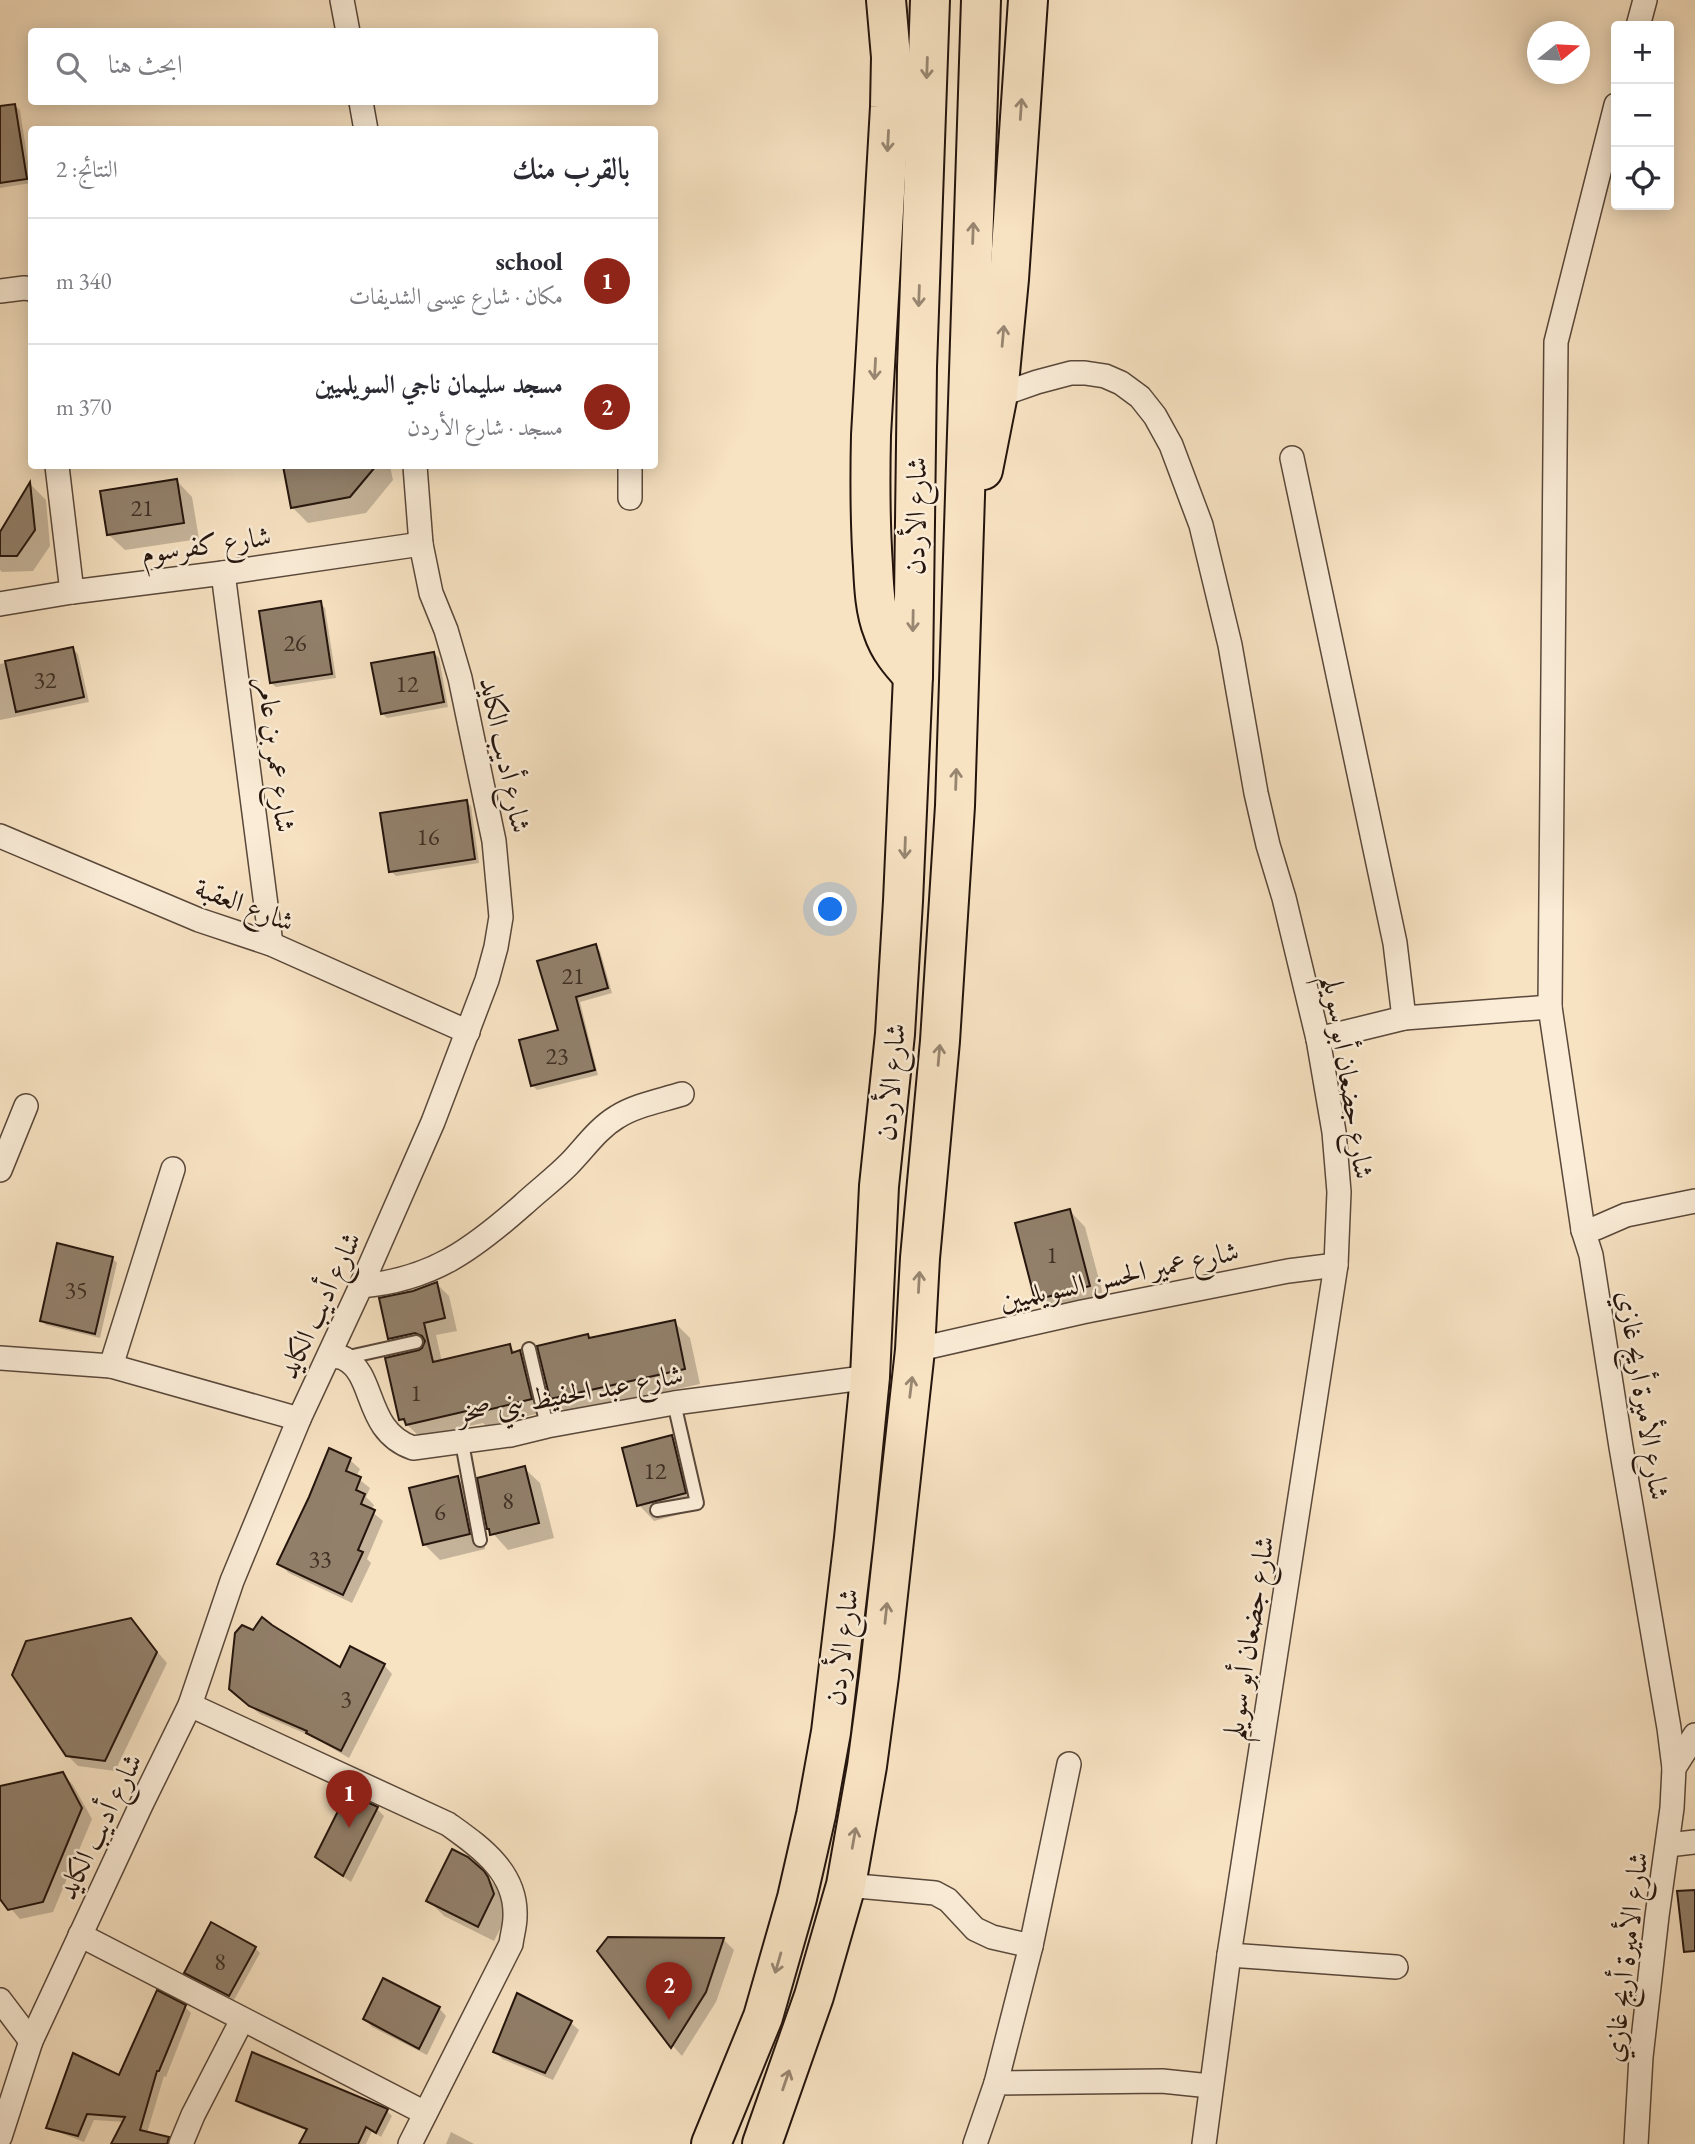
<!DOCTYPE html>
<html lang="ar">
<head>
<meta charset="utf-8">
<style>
	:root { --surface:#fff; --page:#f2f2f3; --text:#2b2b33; --muted:#7c7c81; --line:#e1e1e2; --accent:#8f2418 }
	body { margin:0; font-family:"EB Garamond",Amiri,serif; background:var(--page); color:var(--text); direction:rtl }
	.controls { position:absolute; right:21px; top:21px; display:grid; overflow:hidden; border-radius:7px; box-shadow:0 4px 18px #0003 }
	.controls button { width:63px; height:63px; display:grid; place-items:center; padding:0; border:0; border-bottom:2px solid var(--line); background:var(--surface); color:var(--text); font:35px sans-serif }
	.compass { position:absolute; left:1527px; top:21px; width:63px; height:63px; border-radius:50%; background:var(--surface); box-shadow:0 4px 18px #0003; rotate:72deg }
	.you { position:absolute; left:831px; top:910px; width:24px; height:24px; margin:-18px; border:5px solid #fff; border-radius:50%; background:#1a73e8; box-shadow:0 0 0 10px #1a73e833 }
	.badge { display:grid; place-items:center; width:46px; height:46px; border-radius:50%; background:var(--accent); color:#fff; font-size:23px; font-weight:700 }
	.pin { position:absolute; translate:-50% -58px; filter:drop-shadow(0 2px 4px #0008) }
	.pin::after { content:''; position:absolute; top:37px; width:24px; height:21px; background:inherit; clip-path:polygon(0 0,100% 0,50% 100%) }
	.list { margin:0; padding:0; list-style:none }
	h2 { display:flex; justify-content:space-between; align-items:center; height:91px; margin:0; padding:0 28px; font-size:30px }
	h2 small { font-size:23px; font-weight:400; color:var(--muted) }
	.list li { display:grid; grid-template-columns:46px 1fr auto; gap:21px; align-items:center; box-sizing:border-box; height:126px; padding:0 28px; border-top:2px solid var(--line) }
	.list b { display:block; font-size:26px; white-space:nowrap }
	.list p { margin:0; font-size:23px; white-space:nowrap; color:var(--muted) }
	.list em { font-size:23px; font-style:normal; color:var(--muted) }
	.icon { flex:none; width:38px; height:38px; fill:none; stroke:currentColor; stroke-width:2; stroke-linecap:round; stroke-linejoin:round }
	.map { position:relative; flex:none; width:1695px; height:2144px; overflow:hidden; direction:ltr }
	.search { position:absolute; background:var(--surface); box-shadow:0 4px 18px #0003; left:28px; top:28px; width:630px; height:77px; display:flex; align-items:center; gap:18px; box-sizing:border-box; padding:0 24px; border-radius:7px; color:var(--muted); font-size:26px }
	.panel { position:absolute; background:var(--surface); box-shadow:0 4px 18px #0003; left:28px; top:126px; width:630px; height:343px; border-radius:7px; direction:rtl }
	.map>svg:first-child { display:block }
	.shadow { fill:#0003 }
	.building { fill:#92806b; stroke:#25150d; stroke-width:2 }
	.lines { fill:none; stroke-linecap:round; stroke-linejoin:round }
	.lane-casing { stroke:#5a483a; stroke-width:16 }
	.street-casing { stroke:#5a483a; stroke-width:26 }
	.highway-casing { stroke:#25150d; stroke-width:42 }
	.lane { stroke:#faecd7; stroke-width:12 }
	.street { stroke:#faecd7; stroke-width:23 }
	.highway { stroke:#f7e2c2; stroke-width:38 }
	.oneway { stroke:#988671 }
	.labels { text-anchor:middle; dominant-baseline:central; stroke-width:5; stroke-linejoin:round; paint-order:stroke }
	.number-label { font-size:24px; fill:#403024 }
	.street-label { font-size:28px; fill:#25150d; stroke:#faecd7 }
</style>
</head>
<body>
<div class="map">
<svg width="1695" height="2144" viewBox="0 0 1695 2144">
	<rect width="100%" height="100%" fill="#f7e2c2"/>
	<filter id="stains"><feTurbulence type="fractalNoise" baseFrequency=".00286" numOctaves="4"/><feColorMatrix values="0 0 0 0 .2 0 0 0 0 .09 0 0 0 0 .02 0 0 0 .5 -.17"/></filter>
	<radialGradient id="worn" r=".72"><stop offset=".6" stop-color="#630" stop-opacity="0"/><stop offset="1" stop-color="#630" stop-opacity=".3"/></radialGradient>
	<g class="shadow">
		<polygon points="15,106 20,110 31,183 0,188 0,108"/>
		<polygon points="285,466 390,466 393,480 366,513 308,523 293,508"/>
		<polygon points="177,481 192,497 199,539 125,550 109,535"/>
		<polygon points="31,485 46,500 50,546 33,571 2,572 0,570 0,535"/>
		<polygon points="320,603 325,608 336,678 276,687 271,683"/>
		<polygon points="73,649 78,654 89,702 0,720 0,664"/>
		<polygon points="434,653 439,658 448,707 387,718 382,713"/>
		<polygon points="466,802 471,806 479,863 396,876 391,871"/>
		<polygon points="595,946 600,951 612,993 580,1002 598,1075 537,1090 532,1085 560,1031"/>
		<polygon points="1070,1211 1085,1227 1105,1302 1052,1315 1036,1299"/>
		<polygon points="112,1258 117,1263 100,1338 46,1325 42,1321"/>
		<polygon points="437,1284 449,1296 457,1331 436,1335 442,1362 509,1346 517,1353 520,1352 533,1365 544,1412 486,1426 483,1423 420,1437 401,1419 419,1352 429,1346 403,1351 390,1338 413,1292"/>
		<polygon points="674,1322 690,1338 700,1384 567,1413 551,1398 588,1336 591,1339"/>
		<polygon points="672,1437 688,1452 700,1509 654,1521 639,1505"/>
		<polygon points="330,1451 350,1460 360,1469 356,1477 370,1488 366,1497 374,1505 371,1511 383,1521 367,1559 371,1563 352,1603 289,1573 279,1564"/>
		<polygon points="524,1468 540,1483 554,1538 508,1550 489,1529"/>
		<polygon points="457,1478 473,1494 485,1549 440,1560 425,1545"/>
		<polygon points="130,1620 167,1663 115,1771 78,1766 67,1755"/>
		<polygon points="384,1665 392,1674 349,1758 313,1737 260,1714 239,1697 341,1669"/>
		<polygon points="63,1774 73,1785 92,1819 53,1912 20,1919 0,1896 0,1787"/>
		<polygon points="377,1809 384,1816 351,1882 325,1864 317,1857"/>
		<polygon points="467,1858 499,1889 509,1911 494,1941 444,1916 428,1900"/>
		<polygon points="609,1939 724,1940 734,1950 716,2002 682,2056 673,2046 599,1951"/>
		<polygon points="255,1948 260,1953 234,2000 191,1977 186,1973"/>
		<polygon points="518,1995 571,2023 579,2030 553,2080 502,2059 495,2051"/>
		<polygon points="185,2007 191,2013 166,2077 164,2076 147,2133 152,2144 113,2144 124,2122 94,2120 84,2142 56,2131 49,2124 120,2078"/>
		<polygon points="439,2008 446,2016 427,2055 372,2027 365,2019"/>
		<polygon points="238,2100 387,2111 392,2116 381,2137 372,2131 366,2144 301,2144 308,2131 244,2106"/>
		<polygon points="451,2132 474,2144 446,2144"/>
	</g>
	<g class="building">
		<polygon points="15,104 27,179 0,183 0,106"/>
		<polygon points="283,466 376,466 350,497 291,508"/>
		<polygon points="177,479 184,523 107,535 100,491"/>
		<polygon points="30,482 35,530 17,556 0,556 0,532"/>
		<polygon points="321,601 332,674 270,683 259,611"/>
		<polygon points="73,647 84,697 16,712 5,661"/>
		<polygon points="434,652 444,702 381,714 371,663"/>
		<polygon points="467,800 475,859 389,872 380,813"/>
		<polygon points="596,944 608,988 576,997 595,1070 531,1086 519,1040 558,1030 537,961"/>
		<polygon points="1070,1209 1090,1286 1035,1300 1015,1223"/>
		<polygon points="57,1243 113,1257 95,1334 40,1321"/>
		<polygon points="437,1282 445,1318 424,1323 433,1362 510,1344 512,1353 520,1350 532,1399 471,1414 471,1410 406,1425 404,1419 399,1420 385,1358 419,1350 422,1348 425,1341 422,1336 415,1333 388,1339 379,1298 413,1291"/>
		<polygon points="675,1320 685,1369 550,1399 537,1346 588,1334 589,1338"/>
		<polygon points="672,1435 686,1493 637,1506 622,1448"/>
		<polygon points="329,1448 351,1458 346,1471 361,1477 356,1490 365,1494 361,1504 375,1510 358,1550 363,1552 343,1595 277,1564 309,1497"/>
		<polygon points="525,1466 539,1523 490,1535 489,1529 487,1529 477,1478"/>
		<polygon points="458,1476 470,1534 423,1545 409,1488"/>
		<polygon points="262,1617 272,1625 340,1667 350,1646 385,1664 341,1751 306,1733 307,1731 249,1706 229,1689 235,1633 242,1625 253,1630"/>
		<polygon points="131,1618 157,1652 105,1761 66,1756 12,1675 26,1641"/>
		<polygon points="63,1772 82,1808 43,1902 8,1910 0,1899 0,1786"/>
		<polygon points="347,1793 378,1807 343,1876 315,1857"/>
		<polygon points="452,1849 468,1857 484,1871 488,1877 494,1894 478,1927 426,1901"/>
		<polygon points="1695,1890 1695,1951 1684,1952 1677,1891"/>
		<polygon points="211,1922 256,1947 229,1996 184,1973"/>
		<polygon points="608,1937 724,1938 706,1992 671,2048 597,1951"/>
		<polygon points="383,1978 440,2007 419,2049 363,2019"/>
		<polygon points="157,1990 186,2005 159,2071 157,2071 140,2130 169,2137 167,2144 111,2144 125,2117 87,2114 78,2136 46,2128 73,2053 119,2075"/>
		<polygon points="517,1993 572,2021 545,2073 493,2052"/>
		<polygon points="252,2052 388,2109 376,2133 366,2127 358,2144 299,2144 307,2129 236,2101"/>
	</g>
	<g class="lines">
		<defs>
			<g id="lane">
				<polyline points="529,1349 547,1426"/>
				<polyline points="344,1358 416,1342"/>
				<polyline points="462,1443 480,1540"/>
				<polyline points="657,1510 697,1503 674,1403"/>
			</g>
			<g id="street">
				<polyline points="342,0 348,32"/>
				<polyline points="1638,26 1645,0"/>
				<polyline points="361,102 366,130"/>
				<polyline points="0,291 24,288 32,289"/>
				<polyline points="991,398 1037,382 1071,373 1085,373 1105,376 1121,383 1140,397 1155,416 1171,445 1201,525 1230,645 1256,793 1268,845 1284,898 1318,1039 1334,1132 1339,1192 1336,1265 1229,1955 1204,2144"/>
				<polyline points="1292,458 1395,943 1404,1018 1318,1039"/>
				<polyline points="57,466 72,592"/>
				<polyline points="630,498 630,466"/>
				<polyline points="223,573 271,944"/>
				<polyline points="0,604 72,592 223,573 421,544"/>
				<polyline points="0,836 199,920 271,944 468,1032"/>
				<polyline points="1404,1018 1550,1007"/>
				<polyline points="0,1170 26,1106"/>
				<polyline points="1583,1230 1550,1007 1556,342 1616,105"/>
				<path d="M 361,1286 C 432,1280 473,1249 524,1204 C 538,1191 554,1179 568,1165 C 584,1149 597,1129 617,1117 C 636,1105 660,1101 682,1094"/>
				<polyline points="915,1350 1082,1312 1288,1271 1336,1265"/>
				<path d="M 329,1356 C 334,1357 341,1356 345,1359 C 376,1375 364,1431 413,1448 L 510,1435 L 547,1426 L 674,1403 L 870,1377"/>
				<polyline points="0,1358 111,1366 299,1419"/>
				<polyline points="111,1366 173,1169"/>
				<path d="M 190,1705 L 448,1824 C 480,1847 517,1872 515,1917 C 515,1926 512,1935 511,1944 L 410,2144"/>
				<polyline points="1674,1768 1695,1735"/>
				<polyline points="1668,1845 1695,1842"/>
				<polyline points="846,1885 935,1893 948,1900 975,1929 992,1937 1031,1946"/>
				<polyline points="80,1935 425,2113"/>
				<polyline points="1229,1955 1396,1967"/>
				<polyline points="0,2000 31,2041"/>
				<polyline points="996,2083 1031,1946 1069,1764"/>
				<polyline points="0,2137 31,2041 141,1805 190,1705 232,1581 299,1419 361,1286 433,1122 487,980 496,947 501,917 494,841 460,678 446,630 431,593 421,544 415,466"/>
				<polyline points="181,2144 193,2115 242,2020"/>
				<polyline points="975,2144 996,2083 1162,2081 1210,2086"/>
				<polyline points="1636,2144 1641,2057 1657,1916 1672,1808 1674,1768 1669,1728 1621,1447 1591,1255 1583,1230 1596,1228 1626,1215 1695,1201"/>
			</g>
			<g id="highway">
				<path d="M 886,0 L 891,57 L 890,107 L 871,435 C 870,478 870,522 873,566 C 874,587 875,611 883,631 C 889,649 900,662 913,676"/>
				<polyline points="983,470 998,394 1009,279 1028,0"/>
				<polyline points="711,2144 763,2017 797,1898 816,1815 831,1732 854,1538 870,1377 879,1186 895,1034 903,901 913,676 917,367 930,0"/>
				<polyline points="762,2144 814,1996 846,1885 867,1766 879,1676 915,1350 920,1258 940,1041 955,806 981,0"/>
			</g>
		</defs>
		<use href="#lane" class="lane-casing"/>
		<use href="#street" class="street-casing"/>
		<use href="#highway" class="highway-casing"/>
		<use href="#lane" class="lane"/>
		<use href="#street" class="street"/>
		<use href="#highway" class="highway"/>
	</g>
	<defs><path id="oneway-shaft" d="M-6 0H5M1.5-3L5.5 0L1.5 3" fill="none" stroke-width="1.6" stroke-linecap="round" stroke-linejoin="round" transform="scale(1.75)"/></defs>
	<g class="oneway">
		<use href="#oneway-shaft" transform="translate(927 68) rotate(92)"/>
		<use href="#oneway-shaft" transform="translate(1021 109) rotate(-86)"/>
		<use href="#oneway-shaft" transform="translate(888 141) rotate(93)"/>
		<use href="#oneway-shaft" transform="translate(973 233) rotate(-88)"/>
		<use href="#oneway-shaft" transform="translate(919 296) rotate(92)"/>
		<use href="#oneway-shaft" transform="translate(1003 336) rotate(-85)"/>
		<use href="#oneway-shaft" transform="translate(875 369) rotate(93)"/>
		<use href="#oneway-shaft" transform="translate(913 621) rotate(91)"/>
		<use href="#oneway-shaft" transform="translate(956 779) rotate(-88)"/>
		<use href="#oneway-shaft" transform="translate(905 848) rotate(92)"/>
		<use href="#oneway-shaft" transform="translate(939 1055) rotate(-85)"/>
		<use href="#oneway-shaft" transform="translate(919 1282) rotate(-87)"/>
		<use href="#oneway-shaft" transform="translate(911 1387) rotate(-83)"/>
		<use href="#oneway-shaft" transform="translate(886 1613) rotate(-84)"/>
		<use href="#oneway-shaft" transform="translate(854 1838) rotate(-80)"/>
		<use href="#oneway-shaft" transform="translate(778 1963) rotate(106)"/>
		<use href="#oneway-shaft" transform="translate(786 2080) rotate(-71)"/>
	</g>
	<g class="labels">
		<g class="number-label">
			<text x="142" y="507">21</text>
			<text x="295" y="642">26</text>
			<text x="45" y="679">32</text>
			<text x="407" y="683">12</text>
			<text x="428" y="836">16</text>
			<text x="573" y="975">21</text>
			<text x="557" y="1055">23</text>
			<text x="1052" y="1254">1</text>
			<text x="76" y="1289">35</text>
			<text x="416" y="1392">1</text>
			<text x="655" y="1470">12</text>
			<text x="508" y="1500">8</text>
			<text x="440" y="1511">6</text>
			<text x="320" y="1558">33</text>
			<text x="346" y="1698">3</text>
			<text x="220" y="1961">8</text>
		</g>
		<g class="street-label">
			<text transform="translate(915 516) rotate(-89)">شارع الأردن</text>
			<text transform="translate(206 544) rotate(-8)">شارع كفرسوم</text>
			<text transform="translate(277 755) rotate(83)">شارع عمر بن عامر</text>
			<text transform="translate(506 755) rotate(78)">شارع أديب الكايد</text>
			<text transform="translate(245 904) rotate(21)">شارع العقبة</text>
			<text transform="translate(1349 1077) rotate(81)">شارع جضعان أبو سويلم</text>
			<text transform="translate(890 1082) rotate(-85)">شارع الأردن</text>
			<text transform="translate(1119 1275) rotate(-12)">شارع عمير الحسن السويلميين</text>
			<text transform="translate(319 1305) rotate(-65)">شارع أديب الكايد</text>
			<text transform="translate(570 1393) rotate(-10)">شارع عبد الحفيظ بني صخر</text>
			<text transform="translate(1644 1395) rotate(81)">شارع الأميرة أريج غازي</text>
			<text transform="translate(1248 1638) rotate(-81)">شارع جضعان أبو سويلم</text>
			<text transform="translate(841 1647) rotate(-83)">شارع الأردن</text>
			<text transform="translate(99 1826) rotate(-64)">شارع أديب الكايد</text>
			<text transform="translate(1625 1957) rotate(-83)">شارع الأميرة أريج غازي</text>
		</g>
	</g>
	<rect width="100%" height="100%" filter="url(#stains)"/>
	<rect width="100%" height="100%" fill="url(#worn)"/>
</svg>
<div class="controls">
<button>+</button>
<button>−</button>
<button><svg class="icon" aria-label="locate" viewBox="0 0 24 24"><circle cx="12" cy="12" r="6"/><path d="M12 2v4M12 18v4M2 12h4M18 12h4"/></svg></button>
</div>
<svg class="compass" viewBox="-18 -18 36 36"><path d="M0-13l5 13h-10z" fill="#e53935"/><path d="M0 13l5-13h-10z" fill="#7c7c81"/></svg>
<div class="you"></div>
<div class="pin badge" style="left:349px;top:1828px">1</div>
<div class="pin badge" style="left:669px;top:2020px">2</div>
<div class="search"><svg class="icon" aria-label="search" viewBox="0 0 24 24"><circle cx="10" cy="10" r="6"/><path d="M15 15l6 6"/></svg>ابحث هنا</div>
<section class="panel">
<h2>بالقرب منك<small>النتائج: 2</small></h2>
<ul class="list">
<li><span class="badge">1</span><div><b>school</b><p>مكان · شارع عيسى الشديفات</p></div><em>340 m</em></li>
<li><span class="badge">2</span><div><b>مسجد سليمان ناجي السويلميين</b><p>مسجد · شارع الأردن</p></div><em>370 m</em></li>
</ul>
</section>
</div>
</body>
</html>
